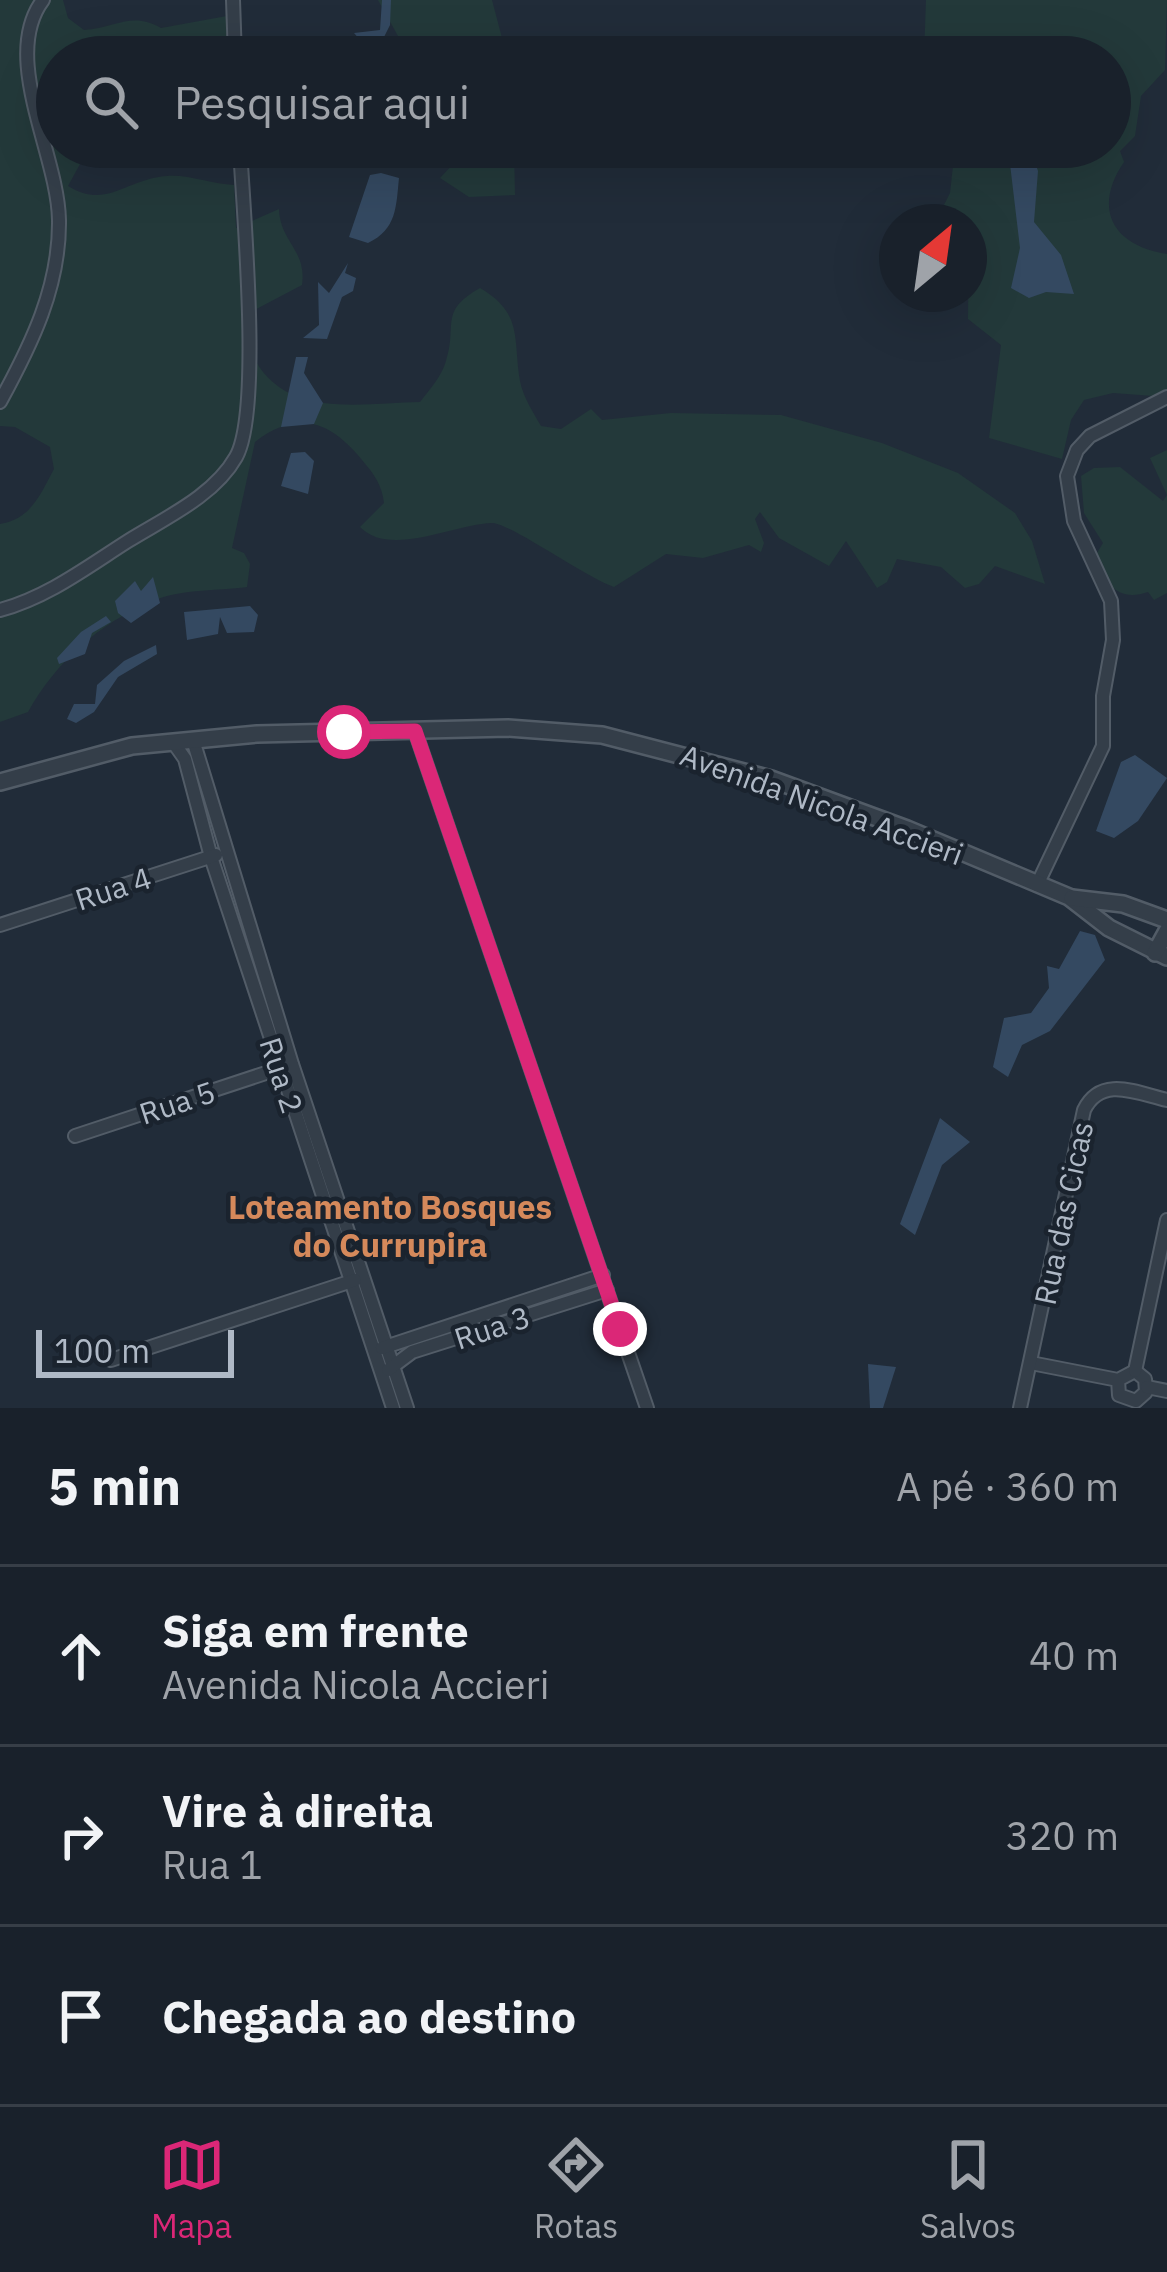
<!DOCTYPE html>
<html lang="pt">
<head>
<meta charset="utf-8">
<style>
	:root { --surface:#19212b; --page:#222933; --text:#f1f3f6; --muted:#9fa3a9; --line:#373e47; --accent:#db2777 }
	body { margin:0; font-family:"IBM Plex Sans",sans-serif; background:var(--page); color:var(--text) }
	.compass { position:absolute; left:879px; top:204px; width:108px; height:108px; border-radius:50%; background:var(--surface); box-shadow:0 12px 48px #0002; rotate:29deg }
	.scale { position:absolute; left:36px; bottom:30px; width:198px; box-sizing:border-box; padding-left:12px; border:6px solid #afb9c6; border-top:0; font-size:33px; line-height:42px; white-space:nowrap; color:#afb9c6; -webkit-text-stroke:9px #1a232e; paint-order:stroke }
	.stop { position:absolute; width:36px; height:36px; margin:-27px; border:9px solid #db2777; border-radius:50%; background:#fff }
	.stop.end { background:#db2777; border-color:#fff; box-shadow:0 3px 12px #0008 }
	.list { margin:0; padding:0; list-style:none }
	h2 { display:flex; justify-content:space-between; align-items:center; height:156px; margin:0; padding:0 48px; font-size:51px }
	h2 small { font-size:39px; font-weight:400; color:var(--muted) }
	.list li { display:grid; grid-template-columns:78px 1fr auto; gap:36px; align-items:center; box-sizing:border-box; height:180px; padding:0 48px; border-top:3px solid var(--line) }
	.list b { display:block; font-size:45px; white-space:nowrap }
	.list p { margin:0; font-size:39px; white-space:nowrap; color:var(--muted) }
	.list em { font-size:39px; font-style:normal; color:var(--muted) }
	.icon { flex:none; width:66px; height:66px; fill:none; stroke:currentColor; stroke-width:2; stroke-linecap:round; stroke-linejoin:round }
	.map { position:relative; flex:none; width:1167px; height:1408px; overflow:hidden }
	.search { position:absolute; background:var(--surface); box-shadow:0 12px 48px #0002; left:36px; right:36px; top:36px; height:132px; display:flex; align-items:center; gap:30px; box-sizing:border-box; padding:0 42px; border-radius:66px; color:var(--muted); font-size:45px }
	.sheet { height:696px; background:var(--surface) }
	nav { display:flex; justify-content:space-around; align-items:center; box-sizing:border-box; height:168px; border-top:3px solid var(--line); background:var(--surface); font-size:33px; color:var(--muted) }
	nav a { display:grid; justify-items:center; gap:6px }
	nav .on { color:var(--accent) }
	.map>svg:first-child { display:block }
	.green { fill:#23393a }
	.water { fill:#344961 }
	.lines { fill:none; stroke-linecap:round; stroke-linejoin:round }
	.minor-casing { stroke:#525c67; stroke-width:16 }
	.tertiary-casing { stroke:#525c67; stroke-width:20 }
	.minor { stroke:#343e49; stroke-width:12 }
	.tertiary { stroke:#343e49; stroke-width:15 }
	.route { stroke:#db2777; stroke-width:15 }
	.labels { text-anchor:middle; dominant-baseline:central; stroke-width:9; stroke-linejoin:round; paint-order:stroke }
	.street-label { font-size:30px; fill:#afb9c6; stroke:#1a232e }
	.neighbourhood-label { font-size:33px; font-weight:bold; fill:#d5895b; stroke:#1a232e }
</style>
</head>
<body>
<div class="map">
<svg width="1167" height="1408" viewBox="0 0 1167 1408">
	<rect width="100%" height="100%" fill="#212c39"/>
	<g class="green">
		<path d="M 0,0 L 63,0 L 68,18 L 84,30 C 115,28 132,11 161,28 L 227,16 L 234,57 L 57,57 L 57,147 L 160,147 L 153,155 L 86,153 L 68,186 C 107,210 125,179 167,176 C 187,174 212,184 234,185 L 236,228 L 279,209 C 280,242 307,250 302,285 L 245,315 C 242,335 245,342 255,360 C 288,419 362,403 420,402 C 429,390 442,376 446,361 C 458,324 438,312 480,288 C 523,313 513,338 520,381 C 523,397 533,412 541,426 L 561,429 L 591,409 L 602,420 L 671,413 L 781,415 L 882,443 L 958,473 L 1015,513 L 1032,541 L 1045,584 L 995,566 L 979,584 L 965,588 L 941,567 L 897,559 L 887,582 L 877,588 L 846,541 L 829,566 L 779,538 L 760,512 L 755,519 L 764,543 L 761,552 L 749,545 L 703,558 L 666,554 L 614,587 C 585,577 510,523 492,523 C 454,524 390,558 360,527 L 384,503 C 382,485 374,474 362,460 C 330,421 298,409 255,442 L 232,548 L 244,553 L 250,564 L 247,587 C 217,591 180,589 153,601 C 99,623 56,662 28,712 L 0,722 L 0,524 C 31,519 40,495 54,469 L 50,447 L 15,427 L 0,426 Z"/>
		<polygon points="378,0 492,0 507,57 418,57 398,36"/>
		<path d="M 926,0 L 1167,0 L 1165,70 L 1141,96 L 1135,136 L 1120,151 L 1124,162 C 1092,209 1113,246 1167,254 L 1167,397 L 1113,393 L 1084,400 L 1071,420 L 1062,459 L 989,438 L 1001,345 L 968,319 L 969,222 L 945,222 L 941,211 L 950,193 L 955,147 L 1110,147 L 1110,57 L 924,57 Z"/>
		<polygon points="469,147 514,147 515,195 469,197 440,178"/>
		<path d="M 1167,450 L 1167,593 L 1154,600 L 1148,592 C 1118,602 1110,585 1091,563 L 1103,543 L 1084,513 L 1081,476 L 1094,468 L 1120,467 L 1163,501 L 1167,495 L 1150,458 Z"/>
	</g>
	<g class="water">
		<polygon points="382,0 391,0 390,25 381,43 368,49 354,33 380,30"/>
		<polygon points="1008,147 1030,147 1038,171 1034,222 1061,255 1074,294 1046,292 1029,298 1011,288 1020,248"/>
		<path d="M 381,173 L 399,178 C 396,207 397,229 368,243 L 349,237 L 370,175 Z"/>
		<polygon points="348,263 345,273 356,278 353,291 342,297 327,339 303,338 319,325 318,282 329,293"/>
		<polygon points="296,357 308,357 304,373 323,403 314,424 281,427"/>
		<polygon points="305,452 314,461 308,494 281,486 291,453"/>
		<polygon points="153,577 160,603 131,623 118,613 115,601 135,581 141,591"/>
		<polygon points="250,606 258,615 254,632 227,633 220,617 218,634 187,640 184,612"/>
		<polygon points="106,616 111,622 92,633 85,654 59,664 57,658 81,632"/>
		<polygon points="156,645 157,654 118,677 94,712 76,723 67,719 74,704 95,704 97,685 124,661"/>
		<polygon points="1135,755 1167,778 1138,821 1114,838 1096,831 1121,762"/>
		<polygon points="1080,931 1095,935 1105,960 1050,1031 1022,1045 1008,1077 993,1067 1004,1018 1031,1013 1049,988 1047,966 1059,969"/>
		<polygon points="940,1118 970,1142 942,1165 915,1235 900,1224"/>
		<polygon points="868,1364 896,1367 883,1408 870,1408"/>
	</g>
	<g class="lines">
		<defs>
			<g id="minor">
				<polyline points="233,0 235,57"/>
				<path d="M 0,402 C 31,345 60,287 59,220 C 58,154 0,57 43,0"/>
				<path d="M 0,610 C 48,597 87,567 128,541 C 165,518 214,496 236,457 C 262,411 243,209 240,147"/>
				<polyline points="415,731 647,1408"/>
				<polyline points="193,740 292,1064 407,1408"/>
				<polyline points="173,742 185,759 211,857 393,1408"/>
				<polyline points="1037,885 1103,746 1103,696 1113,640 1111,601 1074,521 1067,476 1077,450 1090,436 1167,397"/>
				<polyline points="0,925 216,855"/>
				<polyline points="75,1136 284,1067"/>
				<polyline points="382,1348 603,1275"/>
				<polyline points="111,1360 355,1280"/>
				<polyline points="1031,1363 1118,1380 1135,1371 1145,1379 1146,1392 1136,1401 1119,1395 1118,1380"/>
				<polyline points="388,1370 412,1352 607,1290"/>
				<polyline points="1135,1371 1167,1220"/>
				<polyline points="1147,1387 1167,1391"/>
				<path d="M 1020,1408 L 1084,1110 C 1101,1075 1137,1093 1167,1100"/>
			</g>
			<g id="tertiary">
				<polyline points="0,782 132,746 257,734 508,728 602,735 771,779 907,829 1069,897 1109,928 1167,957"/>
				<polyline points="1072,898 1123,904 1167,920"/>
				<polyline points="1155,953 1167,931"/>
			</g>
		</defs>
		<use href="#minor" class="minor-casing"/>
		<use href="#tertiary" class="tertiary-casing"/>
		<use href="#minor" class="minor"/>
		<use href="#tertiary" class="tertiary"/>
	</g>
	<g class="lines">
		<polyline class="route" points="344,732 415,731 620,1329"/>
	</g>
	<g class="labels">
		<g class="street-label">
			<text transform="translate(822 804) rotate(20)">Avenida Nicola Accieri</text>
			<text transform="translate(113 888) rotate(-18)">Rua 4</text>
			<text transform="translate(282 1075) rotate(72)">Rua 2</text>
			<text transform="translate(177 1102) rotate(-18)">Rua 5</text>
			<text transform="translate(1063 1213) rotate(-78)">Rua das Cicas</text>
			<text transform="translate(492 1327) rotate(-18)">Rua 3</text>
		</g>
		<g class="neighbourhood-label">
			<text x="390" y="1206">Loteamento Bosques<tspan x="390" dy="38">do Currupira</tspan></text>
		</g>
	</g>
</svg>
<svg class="compass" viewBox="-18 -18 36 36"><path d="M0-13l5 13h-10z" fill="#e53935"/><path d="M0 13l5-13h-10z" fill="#9fa3a9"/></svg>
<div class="scale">100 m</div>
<div class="stop" style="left:344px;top:732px"></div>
<div class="stop end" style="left:620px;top:1329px"></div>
<div class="search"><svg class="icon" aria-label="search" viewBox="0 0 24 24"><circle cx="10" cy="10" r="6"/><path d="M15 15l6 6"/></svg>Pesquisar aqui</div>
</div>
<section class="sheet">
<h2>5 min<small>A pé · 360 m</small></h2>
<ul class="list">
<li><svg class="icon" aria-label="ahead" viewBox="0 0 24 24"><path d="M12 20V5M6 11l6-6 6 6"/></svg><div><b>Siga em frente</b><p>Avenida Nicola Accieri</p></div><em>40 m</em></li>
<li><svg class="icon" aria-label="right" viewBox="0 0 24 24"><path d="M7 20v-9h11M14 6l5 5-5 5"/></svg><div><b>Vire à direita</b><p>Rua 1</p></div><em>320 m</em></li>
<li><svg class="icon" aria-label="arrive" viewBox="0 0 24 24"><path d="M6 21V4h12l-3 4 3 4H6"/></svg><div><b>Chegada ao destino</b></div></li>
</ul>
</section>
<nav>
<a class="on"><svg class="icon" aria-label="map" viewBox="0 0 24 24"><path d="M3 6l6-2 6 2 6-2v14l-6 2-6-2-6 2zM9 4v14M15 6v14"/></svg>Mapa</a>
<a><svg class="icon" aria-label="directions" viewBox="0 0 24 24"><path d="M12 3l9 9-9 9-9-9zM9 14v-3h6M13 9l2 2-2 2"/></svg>Rotas</a>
<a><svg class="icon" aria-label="saved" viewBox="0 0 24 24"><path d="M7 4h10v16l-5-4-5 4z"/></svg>Salvos</a>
</nav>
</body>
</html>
